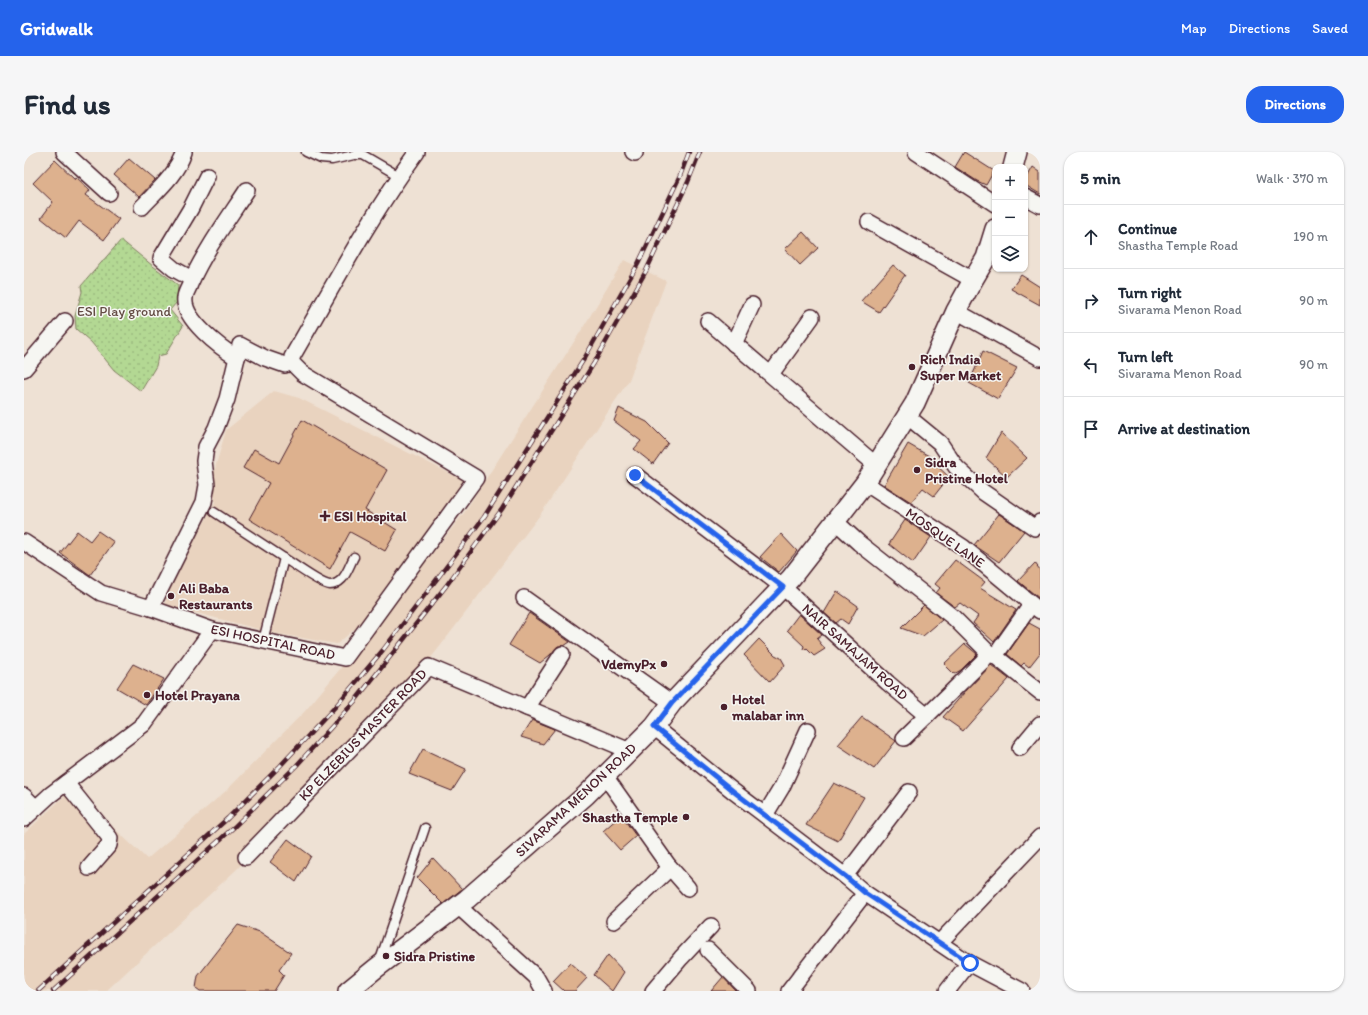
<!DOCTYPE html>
<html lang="en">
<head>
<meta charset="utf-8">
<style>
	:root { --surface:#fff; --page:#f6f6f7; --text:#1f2937; --muted:#747a83; --line:#e0e1e3; --accent:#2563eb }
	body { margin:0; font-family:Itim,sans-serif; background:var(--page); color:var(--text) }
	.controls { position:absolute; right:12px; top:12px; display:grid; overflow:hidden; border-radius:8px; box-shadow:0 1px 3px #0004 }
	.controls button { width:36px; height:36px; display:grid; place-items:center; padding:0; border:0; border-bottom:1px solid var(--line); background:var(--surface); color:var(--text); font:20px sans-serif }
	.stop { position:absolute; width:12px; height:12px; margin:-9px; border:3px solid #2563eb; border-radius:50%; background:#fff }
	.stop.end { background:#2563eb; border-color:#fff; box-shadow:0 1px 4px #0008 }
	.list { margin:0; padding:0; list-style:none }
	h2 { display:flex; justify-content:space-between; align-items:center; height:52px; margin:0; padding:0 16px; font-size:17px }
	h2 small { font-size:13px; font-weight:400; color:var(--muted) }
	.list li { display:grid; grid-template-columns:26px 1fr auto; gap:12px; align-items:center; box-sizing:border-box; height:64px; padding:0 16px; border-top:1px solid var(--line) }
	.list b { display:block; font-size:15px; white-space:nowrap }
	.list p { margin:0; font-size:13px; white-space:nowrap; color:var(--muted) }
	.list em { font-size:13px; font-style:normal; color:var(--muted) }
	.icon { flex:none; width:22px; height:22px; fill:none; stroke:currentColor; stroke-width:2; stroke-linecap:round; stroke-linejoin:round }
	.map { position:relative; flex:none; width:1016px; height:839px; overflow:hidden; border-radius:16px }
	header { display:flex; align-items:center; gap:24px; box-sizing:border-box; height:56px; padding:0 20px; background:var(--accent); color:#fff }
	header strong { font-size:19px }
	nav { display:flex; gap:22px; margin-inline-start:auto; font-size:14px }
	.intro { display:flex; align-items:center; justify-content:space-between; box-sizing:border-box; height:96px; padding:0 24px }
	h1 { margin:0; font-size:28px }
	.button { padding:10px 18px; border-radius:16px; background:var(--accent); color:#fff; font-size:14px; font-weight:700 }
	main { display:flex; gap:24px; padding:0 24px }
	aside { flex:1; background:var(--surface); border-radius:16px; box-shadow:0 1px 3px #0004 }
	.map>svg:first-child { display:block }
	.built { fill:#e9d3bf }
	.park { fill:url(#park-dots); stroke:#7e7c5f }
	.building { fill:#ddb18e; stroke:#4a1f2b }
	.lines { fill:none; stroke-linecap:round; stroke-linejoin:round }
	.service-casing { stroke:#4a1f2b; stroke-width:11 }
	.minor-casing { stroke:#4a1f2b; stroke-width:18 }
	.tertiary-casing { stroke:#4a1f2b; stroke-width:22 }
	.service { stroke:#f6f6f2; stroke-width:8 }
	.minor { stroke:#f6f6f2; stroke-width:15 }
	.tertiary { stroke:#f6f6f2; stroke-width:19 }
	.rail-casing { stroke:#4a1f2b; stroke-width:4.5 }
	.rail { stroke:#f6f6f2; stroke-width:3; stroke-dasharray:9; stroke-linecap:butt }
	.route { stroke:#2563eb; stroke-width:5 }
	.poi-dot { fill:#4a1f2b; stroke:#f6f6f2; stroke-width:1.5 }
	.labels { text-anchor:middle; dominant-baseline:central; stroke-width:3; stroke-linejoin:round; paint-order:stroke }
	.park-label { font-size:14px; fill:#644d45; stroke:#f6f6f2 }
	.poi-label { font-size:14px; font-weight:bold; fill:#4a1f2b; stroke:#f6f6f2; text-anchor:start }
	.street-label { font-size:14px; fill:#4a1f2b; stroke:#f6f6f2 }
</style>
</head>
<body>
<header>
<strong>Gridwalk</strong>
<nav><a>Map</a><a>Directions</a><a>Saved</a></nav>
</header>
<div class="intro"><h1>Find us</h1><a class="button">Directions</a></div>
<main>
<div class="map">
<svg width="1016" height="839" viewBox="0 0 1016 839">
	<defs>
		<pattern id="park-dots" width="8" height="8" patternUnits="userSpaceOnUse"><rect width="8" height="8" fill="#b3d893"/><path d="M2 2h.1M6 6h.1" fill="none" stroke="#9bb97f" stroke-width="1.8" stroke-linecap="round"/></pattern>
	</defs>
	<rect width="100%" height="100%" fill="#eee1d4"/>
	<filter id="ink" filterUnits="userSpaceOnUse"><feTurbulence type="fractalNoise" baseFrequency=".025" numOctaves="2"/><feDisplacementMap in="SourceGraphic" scale="8" xChannelSelector="R" yChannelSelector="G"/><feConvolveMatrix kernelMatrix="1 2 1 2 8 2 1 2 1" color-interpolation-filters="sRGB"/></filter>
	<g filter="url(#ink)">
		<g class="built">
			<polygon points="600,108 642,129 605,228 516,363 414,497 332,598 213,717 82,839 0,839 0,682 48,637 123,707 203,638 282,558 351,475 440,361 557,179"/>
			<polygon points="250,239 275,246 443,330 339,470 313,492 249,481 142,453 142,443 162,395 176,379 191,350 188,327 202,278"/>
		</g>
		<polygon class="park" points="97,88 129,114 154,133 153,150 146,158 159,174 142,202 134,204 132,214 117,239 90,218 67,190 52,177 51,164 58,140 57,134"/>
		<g class="building">
			<polygon points="940,0 970,19 962,33 953,29 931,15"/>
			<polygon points="105,6 131,28 115,45 90,23"/>
			<polygon points="31,8 51,27 52,25 66,38 62,43 95,67 80,88 55,69 42,86 17,66 29,50 9,31"/>
			<polygon points="1009,15 1016,20 1016,42 1001,33 1001,29"/>
			<polygon points="779,80 794,96 776,113 761,97"/>
			<polygon points="869,113 881,123 855,160 837,149"/>
			<polygon points="997,123 1016,135 1016,153 987,137"/>
			<polygon points="959,199 993,216 974,247 945,231"/>
			<polygon points="595,256 623,270 644,291 629,312 610,297 617,289 590,269"/>
			<polygon points="278,268 363,318 341,358 373,378 361,399 326,380 306,417 225,367 245,331 219,316 230,297 255,311"/>
			<polygon points="977,281 1003,306 983,325 962,306"/>
			<polygon points="884,292 912,308 910,311 925,325 910,344 899,336 887,350 860,333"/>
			<polygon points="975,362 1000,379 975,410 950,393"/>
			<polygon points="881,368 907,385 889,411 865,392"/>
			<polygon points="53,379 66,389 74,379 90,390 66,423 36,401"/>
			<polygon points="757,382 773,399 755,420 736,405"/>
			<polygon points="931,408 961,430 956,436 992,458 970,490 949,471 954,464 936,451 931,455 912,441 916,436 911,432"/>
			<polygon points="1011,411 1016,418 1016,447 994,429"/>
			<polygon points="813,439 834,454 824,472 817,467 812,471 800,461"/>
			<polygon points="900,453 918,468 899,484 877,476"/>
			<polygon points="505,461 546,490 540,494 534,494 526,503 516,511 485,493"/>
			<polygon points="775,462 798,483 793,487 801,497 790,504 782,496 780,498 779,497 780,494 763,478"/>
			<polygon points="1005,471 1016,477 1016,501 1005,515 1000,511 997,514 983,502"/>
			<polygon points="735,487 751,503 757,506 761,513 746,530 720,503"/>
			<polygon points="941,492 953,502 937,518 930,522 920,512"/>
			<polygon points="109,512 140,527 122,553 93,536"/>
			<polygon points="967,513 985,527 939,579 919,565 940,541"/>
			<polygon points="838,565 872,589 850,617 814,593"/>
			<polygon points="508,568 531,577 519,592 497,585"/>
			<polygon points="399,597 442,617 428,639 385,622"/>
			<polygon points="810,631 840,645 814,689 782,673"/>
			<polygon points="596,664 602,670 612,684 596,698 579,679"/>
			<polygon points="264,687 287,704 272,730 246,710"/>
			<polygon points="409,706 438,737 419,752 393,726"/>
			<polygon points="214,773 236,780 267,801 255,818 260,823 250,839 176,839 172,836 174,824"/>
			<polygon points="584,803 600,820 588,839 570,823"/>
			<polygon points="546,811 563,826 551,839 540,839 529,829"/>
			<polygon points="699,825 712,839 687,839"/>
		</g>
		<g class="lines">
			<defs>
				<g id="service">
					<polyline points="282,0 297,7 308,8 330,3 339,3 375,24"/>
					<polyline points="190,360 260,406"/>
					<path d="M 239,489 L 260,406 C 269,412 298,433 306,433 C 310,433 315,430 318,427 C 323,422 326,412 330,405"/>
					<polyline points="356,808 401,676"/>
				</g>
				<g id="minor">
					<polyline points="40,0 85,41"/>
					<polyline points="609,0 611,1"/>
					<polyline points="892,0 971,52"/>
					<polyline points="1001,45 1016,53"/>
					<path d="M 118,55 C 134,38 153,22 160,0"/>
					<polyline points="845,70 949,128"/>
					<polyline points="168,127 150,117 137,106 167,56 183,24"/>
					<polyline points="932,159 1016,206"/>
					<polyline points="684,169 852,313"/>
					<polyline points="710,192 728,153"/>
					<path d="M 213,206 C 197,196 158,167 161,146 C 161,141 165,136 166,132 C 180,100 204,67 223,38"/>
					<polyline points="0,217 41,169"/>
					<polyline points="747,222 788,165"/>
					<polyline points="883,264 916,291 932,315 959,340 1011,376 1016,370"/>
					<polyline points="611,323 759,435 864,531 903,564"/>
					<polyline points="841,331 939,395 1016,459"/>
					<polyline points="812,370 835,391 930,466 965,501 958,510 880,586"/>
					<path d="M 0,390 L 77,441 L 127,456 L 188,478 L 321,506 L 452,326 L 278,221 L 268,211 L 268,205 C 308,136 346,64 393,0"/>
					<polyline points="500,446 648,551"/>
					<polyline points="1007,453 971,504 1016,540"/>
					<polyline points="127,456 180,350 183,333 180,309 182,295 192,276 203,247 216,193 241,206 261,213"/>
					<polyline points="503,556 538,502"/>
					<polyline points="630,575 709,639 821,724 841,741 945,811 998,839"/>
					<polyline points="996,596 1016,572"/>
					<polyline points="581,624 644,713 664,736"/>
					<polyline points="42,631 86,686 85,693 65,716"/>
					<polyline points="0,644 12,656"/>
					<polyline points="741,663 758,635 784,578"/>
					<polyline points="0,667 26,643 120,572 188,478"/>
					<polyline points="222,705 405,515 606,599"/>
					<polyline points="821,724 885,640"/>
					<polyline points="434,754 512,825 520,839"/>
					<polyline points="590,769 646,716"/>
					<polyline points="916,790 1016,685"/>
					<polyline points="684,798 725,839"/>
					<polyline points="629,839 657,806 687,774"/>
					<polyline points="765,839 841,741"/>
					<polyline points="923,839 945,811"/>
				</g>
				<g id="tertiary">
					<polyline points="989,15 993,0"/>
					<polyline points="324,839 351,817 443,747 562,643 630,575 648,551 767,426 841,331 891,251 932,159 949,128 962,106 971,77"/>
				</g>
			</defs>
			<use href="#service" class="service-casing"/>
			<use href="#minor" class="minor-casing"/>
			<use href="#tertiary" class="tertiary-casing"/>
			<use href="#service" class="service"/>
			<use href="#minor" class="minor"/>
			<use href="#tertiary" class="tertiary"/>
			<defs>
				<g id="rail">
					<polyline points="14,839 204,666 256,614 311,555 359,498 460,365 560,207 614,112 656,24 665,0"/>
					<polyline points="29,839 210,675 272,614 331,549 422,434 478,357 570,211 622,119 664,30 676,0"/>
				</g>
			</defs>
			<use href="#rail" class="rail-casing"/>
			<use href="#rail" class="rail"/>
		</g>
	</g>
	<g class="lines" filter="url(#ink)">
		<polyline class="route" points="611,323 759,435 648,551 630,575 709,639 821,724 841,741 946,811"/>
	</g>
	<g class="poi-dot">
		<circle cx="888" cy="215" r="4"/>
		<circle cx="893" cy="318" r="4"/>
		<path d="M299 358h4v4h4v4h-4v4h-4v-4h-4v-4h4z"/>
		<circle cx="147" cy="444" r="4"/>
		<circle cx="640" cy="512" r="4"/>
		<circle cx="123" cy="543" r="4"/>
		<circle cx="700" cy="555" r="4"/>
		<circle cx="662" cy="665" r="4"/>
		<circle cx="362" cy="804" r="4"/>
	</g>
	<g class="labels">
		<g class="park-label">
			<text x="100" y="159">ESI Play ground</text>
		</g>
		<g class="poi-label">
			<text x="896" y="207">Rich India<tspan x="896" dy="16">Super Market</tspan></text>
			<text x="901" y="310">Sidra<tspan x="901" dy="16">Pristine Hotel</tspan></text>
			<text x="310" y="364">ESI Hospital</text>
			<text x="155" y="436">Ali Baba<tspan x="155" dy="16">Restaurants</tspan></text>
			<text x="632" y="512" text-anchor="end">VdemyPx</text>
			<text x="131" y="543">Hotel Prayana</text>
			<text x="708" y="547">Hotel<tspan x="708" dy="16">malabar inn</tspan></text>
			<text x="654" y="665" text-anchor="end">Shastha Temple</text>
			<text x="370" y="804">Sidra Pristine</text>
		</g>
		<g class="street-label">
			<text transform="translate(921 386) rotate(35)">MOSQUE LANE</text>
			<text transform="translate(249 490) rotate(12)">ESI HOSPITAL ROAD</text>
			<text transform="translate(831 500) rotate(42)">NAIR SAMAJAM ROAD</text>
			<text transform="translate(339 583) rotate(-46)">KP ELZEBIUS MASTER ROAD</text>
			<text transform="translate(552 648) rotate(-43)">SIVARAMA MENON ROAD</text>
		</g>
	</g>
</svg>
<div class="controls">
<button>+</button>
<button>−</button>
<button><svg class="icon" aria-label="layers" viewBox="0 0 24 24"><path d="M12 4l9 5-9 5-9-5zM3 14l9 5 9-5"/></svg></button>
</div>
<div class="stop" style="left:946px;top:811px"></div>
<div class="stop end" style="left:611px;top:323px"></div>
</div>
<aside>
<h2>5 min<small>Walk · 370 m</small></h2>
<ul class="list">
<li><svg class="icon" aria-label="ahead" viewBox="0 0 24 24"><path d="M12 20V5M6 11l6-6 6 6"/></svg><div><b>Continue</b><p>Shastha Temple Road</p></div><em>190 m</em></li>
<li><svg class="icon" aria-label="right" viewBox="0 0 24 24"><path d="M7 20v-9h11M14 6l5 5-5 5"/></svg><div><b>Turn right</b><p>Sivarama Menon Road</p></div><em>90 m</em></li>
<li><svg class="icon" aria-label="left" viewBox="0 0 24 24"><path d="M17 20v-9H6M10 6l-5 5 5 5"/></svg><div><b>Turn left</b><p>Sivarama Menon Road</p></div><em>90 m</em></li>
<li><svg class="icon" aria-label="arrive" viewBox="0 0 24 24"><path d="M6 21V4h12l-3 4 3 4H6"/></svg><div><b>Arrive at destination</b></div></li>
</ul>
</aside>
</main>
</body>
</html>
